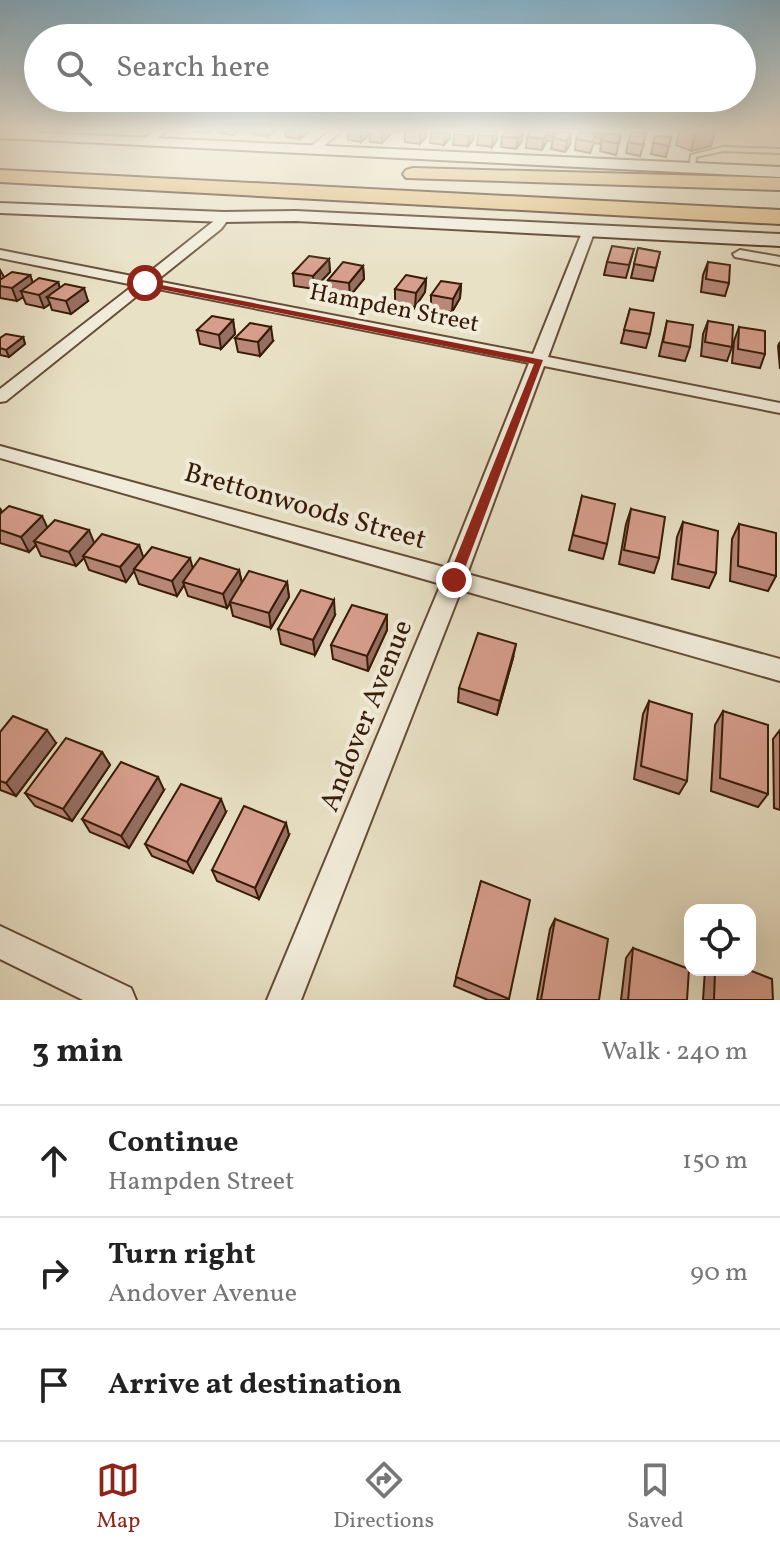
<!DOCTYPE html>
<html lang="en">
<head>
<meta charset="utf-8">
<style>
	:root { --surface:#fff; --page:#f6f6f6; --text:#222; --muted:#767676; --line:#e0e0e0; --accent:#8f2418 }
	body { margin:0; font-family:Vollkorn,serif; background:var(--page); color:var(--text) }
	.controls { position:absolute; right:24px; bottom:24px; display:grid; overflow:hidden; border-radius:16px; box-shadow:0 8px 32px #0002 }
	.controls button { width:72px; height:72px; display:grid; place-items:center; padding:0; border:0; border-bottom:2px solid var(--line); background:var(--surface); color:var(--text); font:40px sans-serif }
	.stop { position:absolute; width:24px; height:24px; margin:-18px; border:6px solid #8f2418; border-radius:50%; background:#fff }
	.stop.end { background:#8f2418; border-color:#fff; box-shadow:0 2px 8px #0008 }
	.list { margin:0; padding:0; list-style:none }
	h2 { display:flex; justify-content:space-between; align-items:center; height:104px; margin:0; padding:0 32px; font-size:34px }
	h2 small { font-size:26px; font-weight:400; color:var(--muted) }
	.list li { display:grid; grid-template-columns:52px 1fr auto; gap:24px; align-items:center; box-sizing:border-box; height:112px; padding:0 32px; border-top:2px solid var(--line) }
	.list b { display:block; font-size:30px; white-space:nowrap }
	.list p { margin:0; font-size:26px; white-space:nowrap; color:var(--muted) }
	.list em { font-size:26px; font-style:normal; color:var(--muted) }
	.icon { flex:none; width:44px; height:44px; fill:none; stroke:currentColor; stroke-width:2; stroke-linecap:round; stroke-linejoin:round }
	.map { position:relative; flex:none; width:780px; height:1000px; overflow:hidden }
	.search { position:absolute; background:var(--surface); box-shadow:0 8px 32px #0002; left:24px; right:24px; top:24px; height:88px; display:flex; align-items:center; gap:20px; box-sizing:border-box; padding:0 28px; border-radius:44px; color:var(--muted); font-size:30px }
	.sheet { height:440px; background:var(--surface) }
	nav { display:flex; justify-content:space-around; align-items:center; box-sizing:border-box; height:112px; border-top:2px solid var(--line); background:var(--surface); font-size:22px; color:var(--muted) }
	nav a { display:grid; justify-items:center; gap:4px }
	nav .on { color:var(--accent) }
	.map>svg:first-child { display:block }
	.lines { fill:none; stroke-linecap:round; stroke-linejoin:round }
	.service-casing { stroke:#654d37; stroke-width:4 }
	.minor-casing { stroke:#654d37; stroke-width:4 }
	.secondary-casing { stroke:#391c07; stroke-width:4 }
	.motorway-casing { stroke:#391c07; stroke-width:4 }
	.service { fill:#f1ecda; fill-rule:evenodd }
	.minor { fill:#f1ecda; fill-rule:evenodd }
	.secondary { fill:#f1ecda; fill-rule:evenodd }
	.motorway { fill:#e4c083; fill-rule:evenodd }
	.wall { fill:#b98879; stroke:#391c07; stroke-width:2 }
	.shaded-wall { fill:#966f63; stroke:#391c07; stroke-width:2 }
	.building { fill:#d79e8d; stroke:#391c07; stroke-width:2 }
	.route { fill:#8f2418 }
	.labels { text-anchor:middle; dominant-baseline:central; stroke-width:8; stroke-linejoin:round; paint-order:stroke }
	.far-street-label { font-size:24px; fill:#391c07; stroke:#f1ecda }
	.street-label { font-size:28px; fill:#391c07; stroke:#f1ecda }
</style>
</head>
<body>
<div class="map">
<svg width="780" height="1000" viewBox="0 0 780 1000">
	<rect width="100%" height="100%" fill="#e9e1c6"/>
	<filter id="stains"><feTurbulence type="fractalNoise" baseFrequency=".0025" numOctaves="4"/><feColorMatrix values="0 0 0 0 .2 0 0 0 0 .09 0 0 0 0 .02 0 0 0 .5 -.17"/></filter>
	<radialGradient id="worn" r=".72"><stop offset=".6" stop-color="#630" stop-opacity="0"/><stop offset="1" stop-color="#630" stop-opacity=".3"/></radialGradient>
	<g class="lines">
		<defs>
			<polygon id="service" points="723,147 780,149 780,153 723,151 696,157 695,168 692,170 689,168 691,155"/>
			<g id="minor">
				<polygon points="156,131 168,131 148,144 140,144 140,140"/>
				<polygon points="330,131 341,131 318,151 310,151 310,147"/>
				<polygon points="224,213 230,217 221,229 156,281 533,354 583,230 593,227 595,230 548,357 780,403 780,413 544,366 467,574 780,659 780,681 461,590 301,1000 267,1000 441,584 0,458 0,446 447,568 529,363 148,287 6,401 0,402 0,389 134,285 0,258 0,250 142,278"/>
				<polygon points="740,250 780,257 780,265 735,257 733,254"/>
				<polygon points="0,926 131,988 136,1000 83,1000 0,959"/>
			</g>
			<g id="secondary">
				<polygon points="0,131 780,167 780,177 0,138"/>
				<polygon points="0,203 224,212 296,211 780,234 780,246 296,221 224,222 0,213"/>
			</g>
			<g id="motorway">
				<polygon points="413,168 780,178 780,190 406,178 403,174 406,170"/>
				<polygon points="0,170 780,210 780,224 0,182"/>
			</g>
		</defs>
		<use href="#service" class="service-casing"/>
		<use href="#minor" class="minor-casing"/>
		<use href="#secondary" class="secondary-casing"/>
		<use href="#motorway" class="motorway-casing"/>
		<use href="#service" class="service"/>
		<use href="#minor" class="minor"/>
		<use href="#secondary" class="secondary"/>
		<use href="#motorway" class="motorway"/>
	</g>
	<g class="wall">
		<polygon points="190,131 211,131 207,133"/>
		<polygon points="218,131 239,131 233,135 219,133"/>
		<polygon points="253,131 275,131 268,136 253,134"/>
		<polygon points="285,131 310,131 300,139 286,137"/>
		<polygon points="347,131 400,131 399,132 390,131 390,135 382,143 370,142 369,134 361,142 348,140"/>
		<polygon points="405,131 426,131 426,137 420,144 405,142"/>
		<polygon points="450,131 450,138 444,145 430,143 431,132"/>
		<polygon points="474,131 474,139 468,146 453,145 454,134"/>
		<polygon points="481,131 498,131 497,140 492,147 477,145 478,135"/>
		<polygon points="523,131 522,141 516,149 501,147 502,137"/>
		<polygon points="555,131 554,136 571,133 570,144 565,152 551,149 553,139 551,141 546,141 542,150 526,148 527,137"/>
		<polygon points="680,131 715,131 711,146 691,151 676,145"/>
		<polygon points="603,134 600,144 594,143 590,153 575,150 576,139"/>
		<polygon points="621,135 616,155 600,151 602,140"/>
		<polygon points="655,136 671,137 666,157 651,154"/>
		<polygon points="628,142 644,144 640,156 626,153"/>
		<polygon points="638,248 660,252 653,281 631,278"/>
		<polygon points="634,249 626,278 604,275 607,262"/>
		<polygon points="329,259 330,272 314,289 294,286 293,273"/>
		<polygon points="708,262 729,283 725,296 701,292 703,275"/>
		<polygon points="363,266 364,279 350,296 329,293 328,280"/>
		<polygon points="0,270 4,277 30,275 33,283 58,282 60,288 88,301 71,314 52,310 50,304 44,308 26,304 23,297 17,301 0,298"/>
		<polygon points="426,279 425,292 415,307 395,303 395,289"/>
		<polygon points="461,284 460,298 452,312 431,309 431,295"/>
		<polygon points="630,309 650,334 646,348 621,343"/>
		<polygon points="233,320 235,334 221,349 200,344 197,330"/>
		<polygon points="667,321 690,347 685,361 659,356"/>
		<polygon points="708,321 732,347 727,361 701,356 703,334"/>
		<polygon points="739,327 765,354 760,368 732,363 734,341"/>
		<polygon points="23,337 25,344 9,357 0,355 0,338"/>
		<polygon points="235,338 273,341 260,356 238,352"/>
		<polygon points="780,342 780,369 778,346"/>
		<polygon points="582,496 607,544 603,559 569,550"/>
		<polygon points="0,508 2,512 94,543 139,545 143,558 193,569 239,570 242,583 287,582 289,597 271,628 233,616 230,603 227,608 188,596 184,585 177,596 139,584 134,571 126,582 89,570 84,558 76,566 41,556 36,545 29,552 0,543"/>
		<polygon points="631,509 659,558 654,573 619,564 626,524"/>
		<polygon points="683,522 716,573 709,588 672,579 677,537"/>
		<polygon points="739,524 776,576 768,591 730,581 732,539"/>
		<polygon points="335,615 315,655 281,644 278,629"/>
		<polygon points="387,615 387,630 368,671 333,659 331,645"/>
		<polygon points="513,658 497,715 458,702 459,688"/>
		<polygon points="649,701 687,781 679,794 634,779 643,714"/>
		<polygon points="723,711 768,794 758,807 711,791 715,725"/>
		<polygon points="780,730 780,810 774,808 773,739"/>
		<polygon points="0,732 56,743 16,796 0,790"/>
		<polygon points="102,752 110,765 72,821 35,806 25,793"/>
		<polygon points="164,790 129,848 90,832 82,819"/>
		<polygon points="226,812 193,873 152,856 145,844"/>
		<polygon points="289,835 259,899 217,881 212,870"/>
		<polygon points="481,881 509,999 509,1000 488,1000 454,986"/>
		<polygon points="555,919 599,1000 537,1000 550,929"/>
		<polygon points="633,948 687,1000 621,1000 626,958"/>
		<polygon points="705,970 749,970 773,1000 703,1000"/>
	</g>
	<g class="shaded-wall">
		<polygon points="267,131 275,131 268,136"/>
		<polygon points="300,131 310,131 300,139"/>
		<polygon points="361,131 370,131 370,134 361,142"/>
		<polygon points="383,131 390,131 390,135 382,143 382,132"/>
		<polygon points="422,131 426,131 426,137 420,144 420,133"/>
		<polygon points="447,131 450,131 450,138 444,145 445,134"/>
		<polygon points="473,131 474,131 474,139 468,146 469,136"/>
		<polygon points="497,131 497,140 492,147 493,136"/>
		<polygon points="523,131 522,141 516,149 518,138"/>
		<polygon points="696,131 715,131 711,146 691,151"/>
		<polygon points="548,132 546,142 542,150 543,139"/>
		<polygon points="571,133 570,144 565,152 567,141"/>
		<polygon points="329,259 330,272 314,289 313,276"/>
		<polygon points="363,266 364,279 350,296 349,283"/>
		<polygon points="30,275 35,289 21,291 23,297 17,301 12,288"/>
		<polygon points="426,279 425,292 415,307 416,293"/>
		<polygon points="58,282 62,295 47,297 50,304 44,308 39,295"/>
		<polygon points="461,284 460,298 452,312 453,299"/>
		<polygon points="84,288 88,301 71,314 66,301"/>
		<polygon points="233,320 235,334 221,349 219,335"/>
		<polygon points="271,327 273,341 260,356 258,342"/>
		<polygon points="23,337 25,344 9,357 6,350"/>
		<polygon points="42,516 49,531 34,541 36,545 29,552 21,537"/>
		<polygon points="89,530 95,545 83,556 84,558 76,566 69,552"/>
		<polygon points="139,545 144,559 134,569 134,571 126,582 120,567"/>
		<polygon points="190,558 194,573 183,582 184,585 177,596 172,581"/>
		<polygon points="239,570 242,584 227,608 223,594"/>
		<polygon points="287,582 289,597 271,628 269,613"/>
		<polygon points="334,600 335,615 315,655 313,640"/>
		<polygon points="387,615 387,630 368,671 367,656"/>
		<polygon points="516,644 513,658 497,715 500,701"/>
		<polygon points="47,730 56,743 16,796 6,783"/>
		<polygon points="102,752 110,765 72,821 63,809"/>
		<polygon points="158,777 164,790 129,848 121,836"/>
		<polygon points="221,799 226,812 193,873 187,862"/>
		<polygon points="286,823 289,835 259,899 255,888"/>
	</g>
	<g class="building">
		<polygon points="432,131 447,131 445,134 431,132"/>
		<polygon points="456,131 473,131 469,136 454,134"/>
		<polygon points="481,131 497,131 493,136 478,135"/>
		<polygon points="506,131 523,131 518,138 502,137"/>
		<polygon points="531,131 542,131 548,132 543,139 527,137"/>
		<polygon points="544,131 555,131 552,136 547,135 548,132"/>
		<polygon points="557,131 571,133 567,141 553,138"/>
		<polygon points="580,132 596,134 592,142 576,139"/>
		<polygon points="632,132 646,133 643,145 628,142"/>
		<polygon points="589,133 590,133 603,134 601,138 595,138 596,134"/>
		<polygon points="605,133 621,135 618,144 602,140"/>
		<polygon points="655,136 671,137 669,146 653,143"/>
		<polygon points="612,246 634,249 629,265 607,262"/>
		<polygon points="638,248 660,252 656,268 634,264"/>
		<polygon points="309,256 329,259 313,276 293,273"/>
		<polygon points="343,262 363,266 349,283 328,280"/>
		<polygon points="708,262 730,265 729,283 706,279"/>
		<polygon points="12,272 30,275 12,288 0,286 0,280"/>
		<polygon points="406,275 426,279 416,293 395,289"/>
		<polygon points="39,278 58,282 39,295 21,291"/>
		<polygon points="441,281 461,284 453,299 431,295"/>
		<polygon points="65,284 84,288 66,301 47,297"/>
		<polygon points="630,309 654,313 650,334 624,330"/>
		<polygon points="212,316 233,320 219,335 197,330"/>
		<polygon points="667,321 693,325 690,347 663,342"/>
		<polygon points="708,321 733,325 732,347 705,342"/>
		<polygon points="250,323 271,327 258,342 235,338"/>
		<polygon points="739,327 765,331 765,354 738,349"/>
		<polygon points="6,334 23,337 6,350 0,348 0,338"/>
		<polygon points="582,496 615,504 607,544 573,535"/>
		<polygon points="9,506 42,516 21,537 0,530 0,514"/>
		<polygon points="631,509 665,517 659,558 624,550"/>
		<polygon points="55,520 89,530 69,552 34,541"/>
		<polygon points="683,522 718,531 716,573 678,564"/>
		<polygon points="739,524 776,533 776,576 738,566"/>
		<polygon points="102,534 139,545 120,567 83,556"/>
		<polygon points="152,547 190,558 172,581 134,569"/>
		<polygon points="200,558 239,570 223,594 183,582"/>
		<polygon points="249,571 287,582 269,613 230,602"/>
		<polygon points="301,590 334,600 313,640 278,629"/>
		<polygon points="352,605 387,615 367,656 331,645"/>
		<polygon points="478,633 516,644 500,701 459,688"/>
		<polygon points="649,701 692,714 687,781 641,766"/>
		<polygon points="723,711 768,725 768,794 720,778"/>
		<polygon points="13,716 47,730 6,783 0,781 0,732"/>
		<polygon points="66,738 102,752 63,809 25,793"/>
		<polygon points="121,762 158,777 121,836 82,819"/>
		<polygon points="181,784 221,799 187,862 145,844"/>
		<polygon points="244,806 286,823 255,888 212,870"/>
		<polygon points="481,881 530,900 509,999 456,977"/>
		<polygon points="555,919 608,939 599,1000 541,1000"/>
		<polygon points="633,948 689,969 687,1000 628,1000"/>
		<polygon points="715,970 749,970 772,979 773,1000 714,1000"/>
	</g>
	<linearGradient id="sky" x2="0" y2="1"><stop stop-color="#87b8d4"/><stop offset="0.48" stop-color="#f5f2e5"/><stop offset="1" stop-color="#f5f2e5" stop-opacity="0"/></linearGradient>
	<rect width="780" height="271" fill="url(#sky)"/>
	<polygon class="route" points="141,281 543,360 459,584 449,584 447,580 534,364 145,286"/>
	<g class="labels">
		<g class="far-street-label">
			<text transform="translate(394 309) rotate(11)">Hampden Street</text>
		</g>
		<g class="street-label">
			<text transform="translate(305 507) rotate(16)">Brettonwoods Street</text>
			<text transform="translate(367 716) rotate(-68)">Andover Avenue</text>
		</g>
	</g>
	<rect width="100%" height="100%" filter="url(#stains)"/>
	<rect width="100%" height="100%" fill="url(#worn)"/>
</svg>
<div class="controls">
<button><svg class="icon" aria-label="locate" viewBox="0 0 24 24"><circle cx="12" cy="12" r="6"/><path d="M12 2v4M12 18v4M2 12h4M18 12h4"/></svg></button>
</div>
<div class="stop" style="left:145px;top:283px"></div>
<div class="stop end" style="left:454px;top:580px"></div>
<div class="search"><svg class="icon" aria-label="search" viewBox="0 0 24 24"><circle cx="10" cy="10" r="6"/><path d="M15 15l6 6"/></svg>Search here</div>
</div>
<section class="sheet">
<h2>3 min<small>Walk · 240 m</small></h2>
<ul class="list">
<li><svg class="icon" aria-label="ahead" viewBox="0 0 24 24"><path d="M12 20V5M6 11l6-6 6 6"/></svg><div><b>Continue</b><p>Hampden Street</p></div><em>150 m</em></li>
<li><svg class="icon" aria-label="right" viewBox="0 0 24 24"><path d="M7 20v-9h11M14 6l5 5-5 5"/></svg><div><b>Turn right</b><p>Andover Avenue</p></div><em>90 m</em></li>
<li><svg class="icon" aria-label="arrive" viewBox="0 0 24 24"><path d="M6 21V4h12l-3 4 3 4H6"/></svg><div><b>Arrive at destination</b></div></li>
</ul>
</section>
<nav>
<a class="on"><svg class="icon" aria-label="map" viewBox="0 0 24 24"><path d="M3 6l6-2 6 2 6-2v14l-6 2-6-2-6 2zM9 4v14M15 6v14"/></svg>Map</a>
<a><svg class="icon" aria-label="directions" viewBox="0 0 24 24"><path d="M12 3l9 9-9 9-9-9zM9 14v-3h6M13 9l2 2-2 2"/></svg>Directions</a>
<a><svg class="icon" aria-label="saved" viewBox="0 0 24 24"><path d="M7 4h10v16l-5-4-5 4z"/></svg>Saved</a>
</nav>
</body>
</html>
